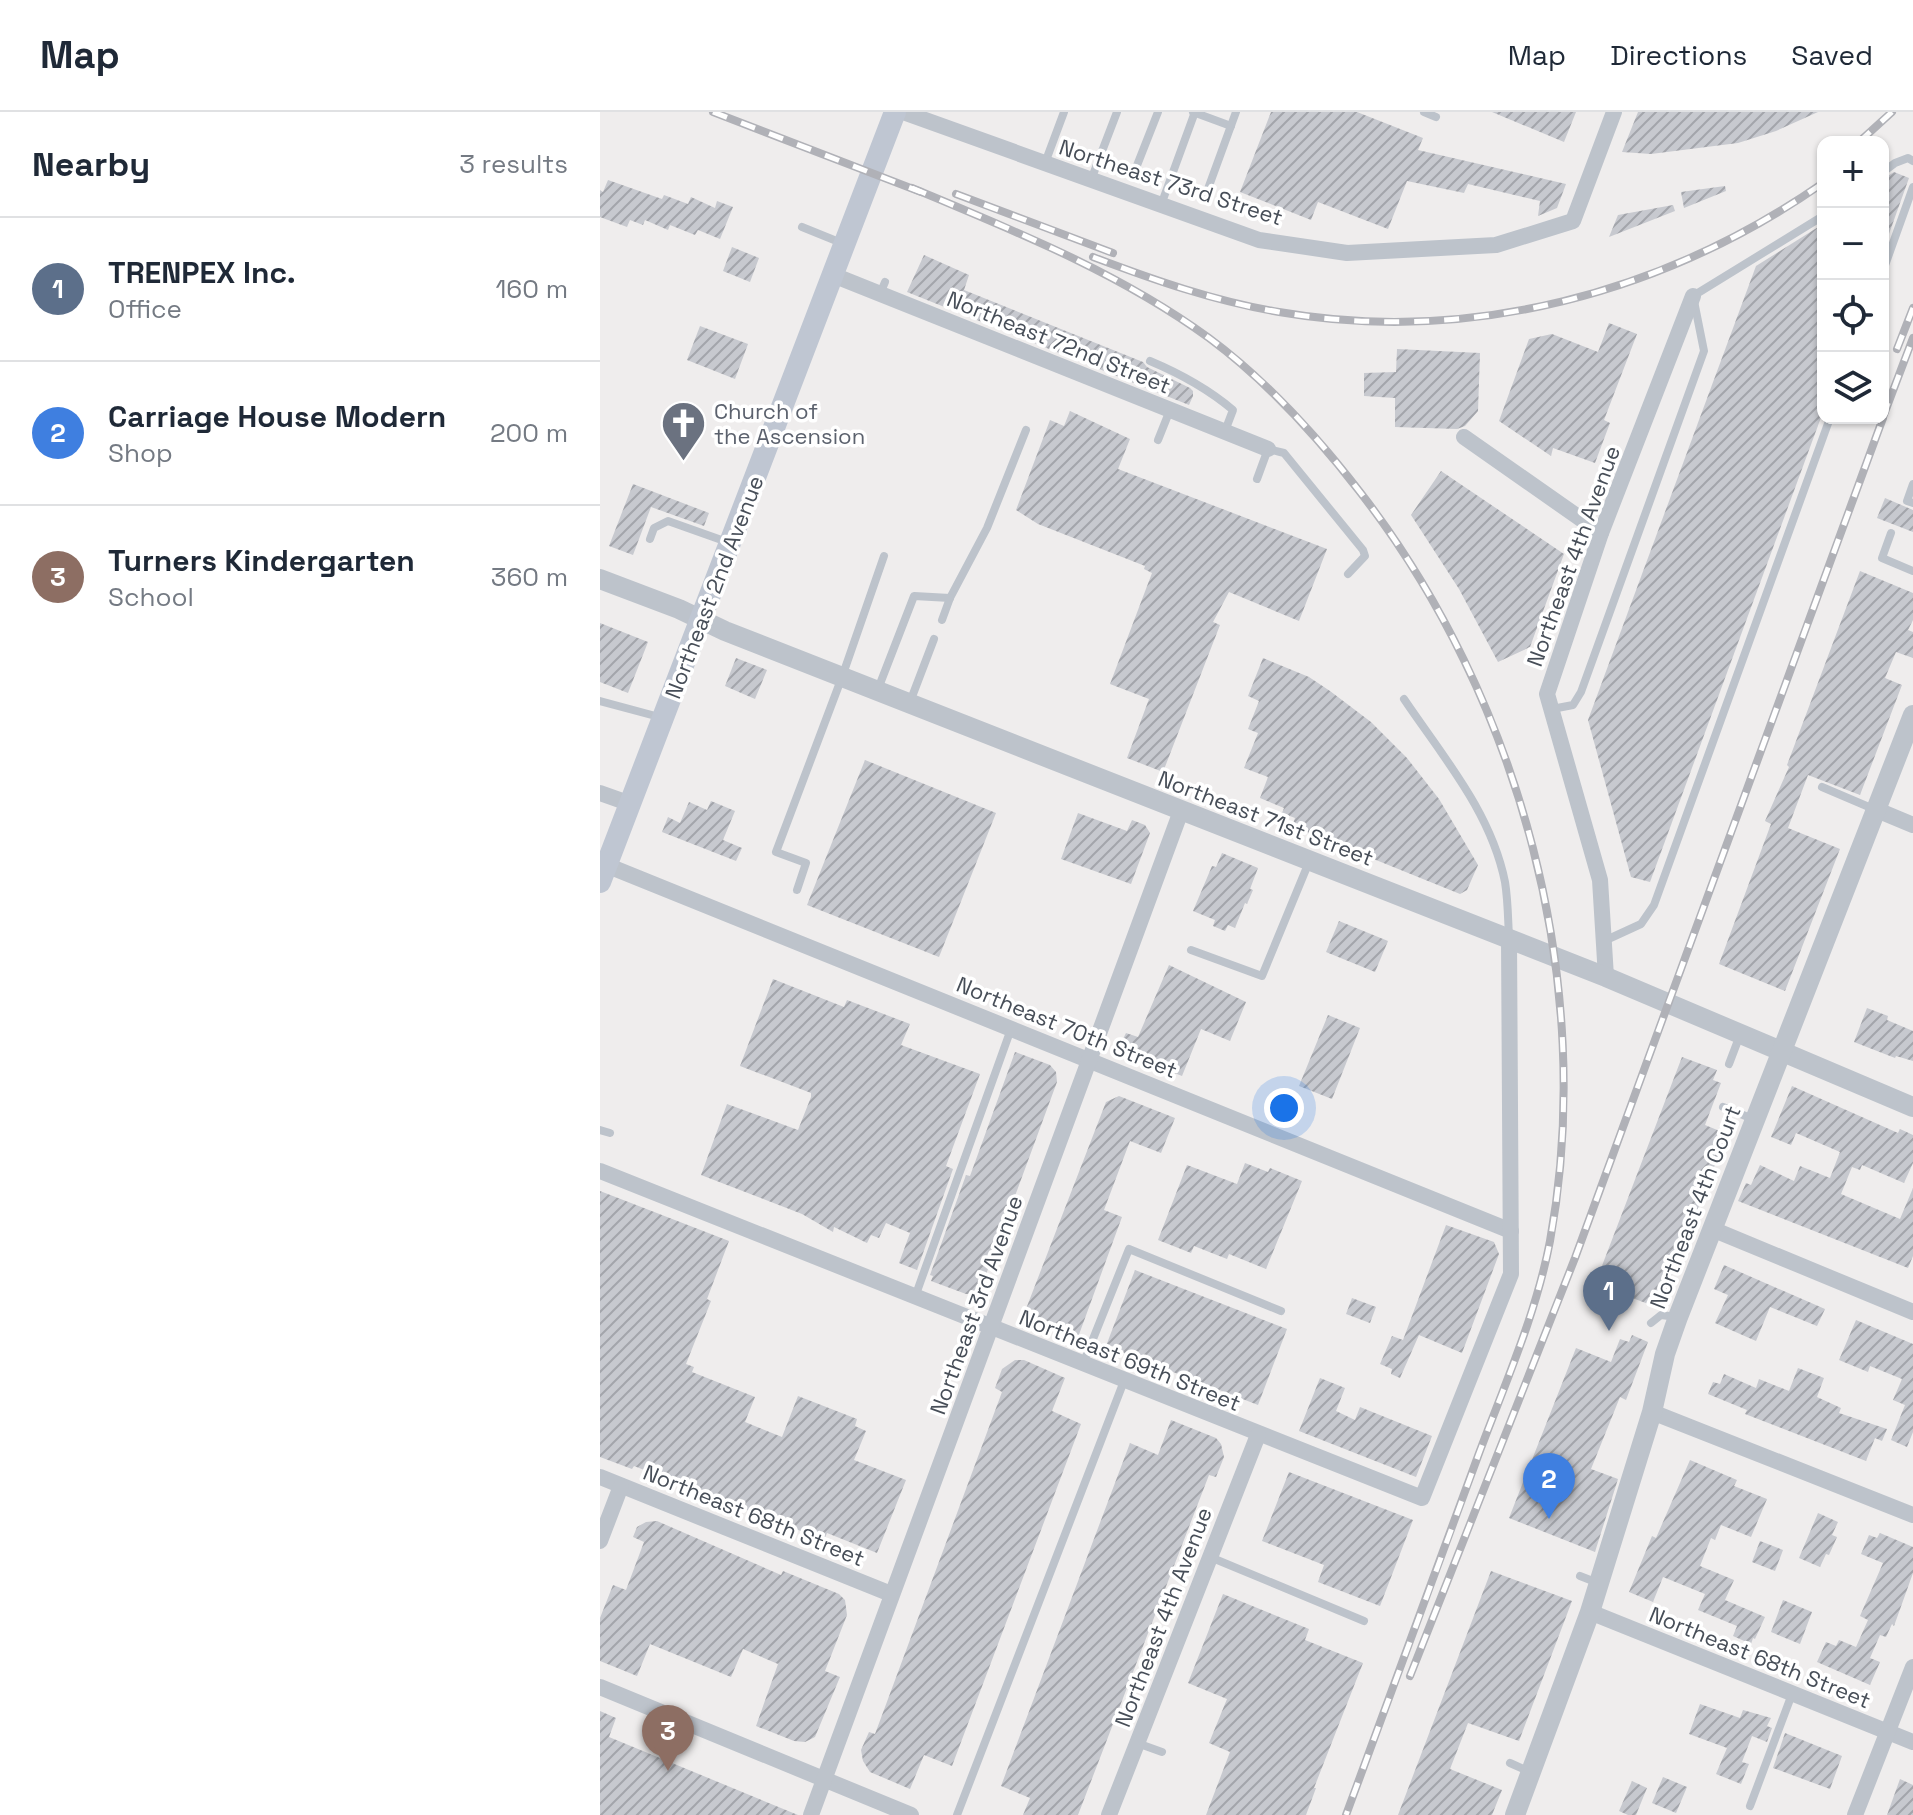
<!DOCTYPE html>
<html lang="en">
<head>
<meta charset="utf-8">
<style>
	:root { --surface:#fff; --page:#f2f2f3; --text:#1f2937; --muted:#747a83; --line:#e0e1e3; --accent:#0f766e }
	body { margin:0; font-family:"Space Grotesk",sans-serif; background:var(--page); color:var(--text) }
	.controls { position:absolute; right:24px; top:24px; display:grid; overflow:hidden; border-radius:16px; box-shadow:0 2px 6px #0004 }
	.controls button { width:72px; height:72px; display:grid; place-items:center; padding:0; border:0; border-bottom:2px solid var(--line); background:var(--surface); color:var(--text); font:40px sans-serif }
	.you { position:absolute; left:684px; top:996px; width:28px; height:28px; margin:-20px; border:6px solid #fff; border-radius:50%; background:#1a73e8; box-shadow:0 0 0 12px #1a73e833 }
	.badge { display:grid; place-items:center; width:52px; height:52px; border-radius:50%; background:var(--accent); color:#fff; font-size:26px; font-weight:700 }
	.pin { position:absolute; translate:-50% -66px; filter:drop-shadow(0 2px 4px #0008) }
	.pin::after { content:''; position:absolute; top:42px; width:28px; height:24px; background:inherit; clip-path:polygon(0 0,100% 0,50% 100%) }
	.list { margin:0; padding:0; list-style:none }
	h2 { display:flex; justify-content:space-between; align-items:center; height:104px; margin:0; padding:0 32px; font-size:34px }
	h2 small { font-size:26px; font-weight:400; color:var(--muted) }
	.list li { display:grid; grid-template-columns:52px 1fr auto; gap:24px; align-items:center; box-sizing:border-box; height:144px; padding:0 32px; border-top:2px solid var(--line) }
	.list b { display:block; font-size:30px; white-space:nowrap }
	.list p { margin:0; font-size:26px; white-space:nowrap; color:var(--muted) }
	.list em { font-size:26px; font-style:normal; color:var(--muted) }
	.icon { flex:none; width:44px; height:44px; fill:none; stroke:currentColor; stroke-width:2; stroke-linecap:round; stroke-linejoin:round }
	.map { position:relative; flex:none; width:1313px; height:1703px; overflow:hidden }
	header { display:flex; align-items:center; gap:48px; box-sizing:border-box; height:112px; padding:0 40px; background:var(--surface); border-bottom:2px solid var(--line) }
	header strong { font-size:38px }
	nav { display:flex; gap:44px; margin-inline-start:auto; font-size:28px }
	main { display:flex }
	aside { flex:1; background:var(--surface) }
	.map>svg:first-child { display:block }
	.building { fill:url(#building-hatch) }
	.lines { fill:none; stroke-linecap:round; stroke-linejoin:round }
	.service { stroke:#bdc3cb; stroke-width:8 }
	.minor { stroke:#bdc3cb; stroke-width:16 }
	.tertiary { stroke:#bdc3cb; stroke-width:20 }
	.secondary { stroke:#bfc6d2; stroke-width:22 }
	.rail-casing { stroke:#b0b1b7; stroke-width:8 }
	.rail { stroke:#fff; stroke-width:5; stroke-dasharray:15; stroke-linecap:butt }
	.labels { text-anchor:middle; dominant-baseline:central; stroke-width:7; stroke-linejoin:round; paint-order:stroke }
	.street-label { font-size:22px; fill:#474e58; stroke:#fff }
	.worship-label { font-size:22px; fill:#5b616d; stroke:#fff; text-anchor:start }
</style>
</head>
<body>
<header>
<strong>Map</strong>
<nav><a>Map</a><a>Directions</a><a>Saved</a></nav>
</header>
<main>
<aside>
<h2>Nearby<small>3 results</small></h2>
<ul class="list">
<li><span class="badge" style="background:#5c6f8a">1</span><div><b>TRENPEX Inc.</b><p>Office</p></div><em>160 m</em></li>
<li><span class="badge" style="background:#3f7fe0">2</span><div><b>Carriage House Modern</b><p>Shop</p></div><em>200 m</em></li>
<li><span class="badge" style="background:#8d6e63">3</span><div><b>Turners Kindergarten</b><p>School</p></div><em>360 m</em></li>
</ul>
</aside>
<div class="map">
<svg width="1313" height="1703" viewBox="0 0 1313 1703">
	<defs>
		<pattern id="building-hatch" width="6" height="6" patternUnits="userSpaceOnUse" patternTransform="scale(2)"><rect width="6" height="6" fill="#c7c9cf"/><path d="M-1 1l2-2M0 6l6-6M5 7l2-2" fill="none" stroke="#a3a5ab"/></pattern>
	</defs>
	<rect width="100%" height="100%" fill="#efeded"/>
	<g class="building">
		<polygon points="671,0 757,0 823,26 818,38 966,72 957,96 938,104 940,89 868,72 864,81 807,69 788,117 718,90 711,108 640,80"/>
		<polygon points="892,0 976,0 964,30"/>
		<polygon points="1038,0 1218,0 1176,19 1138,31 1051,42 1022,40"/>
		<polygon points="1294,60 1309,66 1285,133 1283,67"/>
		<polygon points="8,68 62,87 64,83 88,92 91,85 115,96 117,89 133,95 120,127 98,118 95,123 70,113 68,118 45,108 43,113 30,108 27,115 0,105 0,78 3,80"/>
		<polygon points="1125,74 1126,79 1084,96 1081,80"/>
		<polygon points="1073,93 1075,99 1009,125 1018,103"/>
		<polygon points="1223,112 1223,300 1050,770 1031,765 988,608 1156,154"/>
		<polygon points="132,135 159,146 150,170 123,159"/>
		<polygon points="324,143 369,163 364,178 543,250 547,255 590,276 593,279 593,284 589,293 307,180"/>
		<polygon points="1009,211 1037,222 1004,308 1010,311 995,351 953,336 951,344 899,309 929,227 952,222 998,240"/>
		<polygon points="100,214 148,232 135,267 87,248"/>
		<polygon points="797,237 880,241 878,299 865,314 857,317 795,315 795,286 764,284 764,261 796,260"/>
		<polygon points="470,299 530,327 518,357 727,437 699,509 629,480 613,510 620,513 563,660 527,646 549,587 510,572 552,461 544,457 545,454 438,412 416,398 450,308 464,314"/>
		<polygon points="841,359 964,442 930,535 898,550 859,477 811,403"/>
		<polygon points="33,372 109,401 104,414 51,395 33,443 9,434"/>
		<polygon points="1285,386 1313,398 1313,420 1277,406"/>
		<polygon points="1260,459 1313,481 1313,508 1308,518 1313,520 1313,546 1296,540 1285,566 1302,573 1260,683 1208,663 1188,716 1240,737 1185,879 1119,852 1171,712 1165,709 1189,655 1187,653"/>
		<polygon points="0,511 48,530 28,581 0,570"/>
		<polygon points="136,546 167,558 155,587 125,574"/>
		<polygon points="663,546 709,565 730,579 771,610 807,646 839,687 878,753 867,778 860,782 692,714 695,706 682,701 684,696 660,686 668,665 644,656 658,621 648,617 659,589 648,584"/>
		<polygon points="265,648 396,701 339,845 207,793"/>
		<polygon points="111,689 135,699 123,728 142,736 136,749 62,720 68,705 80,711 89,690 107,698"/>
		<polygon points="478,701 527,719 532,708 545,713 550,721 531,772 461,747"/>
		<polygon points="622,741 658,756 650,777 653,778 647,792 645,791 635,816 628,813 625,819 613,814 615,808 593,799 612,754 616,755"/>
		<polygon points="739,809 788,829 775,860 726,840"/>
		<polygon points="569,853 646,890 630,929 601,917 582,964 526,942 522,929 526,921 538,925"/>
		<polygon points="173,867 244,895 247,888 310,912 301,933 380,962 346,1054 353,1057 317,1158 299,1151 310,1121 286,1111 279,1126 271,1123 267,1131 234,1115 233,1120 202,1102 101,1063 127,992 198,1018 211,985 211,981 140,954"/>
		<polygon points="1267,896 1288,904 1287,908 1313,919 1313,949 1296,944 1295,946 1254,930"/>
		<polygon points="728,903 760,916 732,987 699,974"/>
		<polygon points="415,940 450,953 456,960 457,970 381,1176 373,1182 366,1182 331,1169 333,1164 330,1163 366,1063 370,1064"/>
		<polygon points="1082,945 1117,958 1113,968 1121,971 1105,1013 1127,1022 1059,1196 995,1172"/>
		<polygon points="1192,974 1298,1021 1300,1017 1313,1023 1313,1051 1304,1071 1262,1053 1260,1058 1252,1055 1241,1082 1300,1107 1313,1076 1313,1144 1308,1156 1138,1089 1146,1071 1151,1073 1160,1053 1194,1069 1200,1054 1230,1066 1240,1040 1196,1021 1191,1033 1171,1025"/>
		<polygon points="519,984 575,1006 561,1041 530,1029 504,1098 522,1105 477,1228 428,1209 424,1202 506,990"/>
		<polygon points="645,1051 668,1060 670,1056 702,1069 666,1157 629,1142 627,1147 594,1134 591,1141 558,1128 587,1053 637,1072"/>
		<polygon points="0,1079 129,1129 107,1187 111,1189 86,1252 94,1255 92,1260 155,1285 145,1310 182,1325 198,1284 257,1307 255,1314 266,1319 254,1348 306,1368 277,1441 227,1421 224,1428 34,1354 32,1357 0,1345"/>
		<polygon points="846,1113 894,1130 899,1142 862,1241 819,1223 800,1266 791,1262 792,1257 780,1252 792,1224 803,1228"/>
		<polygon points="1124,1153 1225,1197 1217,1214 1170,1195 1156,1229 1115,1211 1128,1183 1114,1177"/>
		<polygon points="535,1158 687,1217 658,1293 506,1234"/>
		<polygon points="752,1186 776,1195 770,1211 746,1202"/>
		<polygon points="1256,1208 1313,1232 1313,1320 1307,1335 1291,1328 1305,1293 1293,1288 1302,1267 1270,1254 1268,1260 1239,1248"/>
		<polygon points="1032,1223 1048,1230 1026,1288 1020,1285 991,1357 1018,1367 995,1440 909,1406 976,1236 1011,1250 1020,1227 1029,1230"/>
		<polygon points="415,1248 424,1248 465,1266 452,1299 481,1312 352,1654 324,1643 310,1677 270,1660 263,1649 261,1638 269,1620 275,1622 402,1280 395,1276 402,1257"/>
		<polygon points="1198,1256 1224,1266 1217,1285 1241,1296 1239,1301 1287,1317 1282,1329 1275,1326 1266,1349 1145,1302 1147,1298 1108,1282 1113,1270 1120,1272 1124,1262 1156,1276 1159,1267 1189,1279"/>
		<polygon points="720,1266 745,1276 736,1299 755,1308 760,1295 832,1324 816,1365 699,1319"/>
		<polygon points="571,1308 616,1326 621,1332 624,1345 616,1365 609,1363 478,1703 423,1703 430,1686 401,1674 530,1331 558,1343"/>
		<polygon points="1090,1348 1137,1368 1134,1374 1167,1387 1151,1425 1121,1413 1115,1428 1111,1426 1100,1454 1134,1468 1125,1488 1165,1505 1155,1527 1153,1526 1151,1532 1133,1524 1137,1514 1098,1498 1105,1482 1063,1465 1053,1490 1029,1480 1052,1424 1056,1426"/>
		<polygon points="689,1360 813,1408 780,1494 718,1470 724,1453 662,1429"/>
		<polygon points="1218,1401 1238,1410 1232,1423 1237,1425 1229,1443 1226,1442 1220,1455 1199,1446"/>
		<polygon points="57,1409 181,1463 183,1459 239,1482 245,1488 247,1503 225,1559 240,1565 215,1625 205,1630 194,1629 156,1614 178,1552 143,1537 131,1565 50,1532 37,1564 0,1549 0,1506 13,1473 26,1478 44,1430 33,1425 37,1415 46,1410"/>
		<polygon points="1280,1421 1313,1435 1313,1461 1294,1514 1292,1512 1286,1525 1280,1523 1270,1546 1280,1550 1270,1573 1217,1550 1226,1530 1236,1534 1239,1528 1256,1535 1268,1508 1260,1504 1283,1451 1261,1442 1269,1423 1277,1426"/>
		<polygon points="1160,1429 1183,1438 1175,1459 1152,1450"/>
		<polygon points="891,1459 972,1489 919,1629 868,1611 850,1657 902,1678 892,1703 798,1703"/>
		<polygon points="623,1482 709,1517 705,1528 763,1551 714,1676 716,1676 706,1703 606,1703 630,1640 609,1631 627,1587 588,1571"/>
		<polygon points="1183,1488 1212,1500 1200,1532 1171,1520"/>
		<polygon points="1100,1592 1140,1606 1143,1598 1171,1606 1167,1614 1172,1616 1167,1630 1152,1624 1142,1650 1149,1652 1141,1672 1116,1662 1127,1636 1089,1622"/>
		<polygon points="0,1599 16,1606 9,1625 198,1703 0,1703"/>
		<polygon points="1185,1621 1242,1644 1230,1677 1173,1656"/>
		<polygon points="1063,1665 1087,1675 1076,1701 1052,1691"/>
		<polygon points="1300,1667 1313,1673 1313,1703 1287,1703"/>
		<polygon points="1032,1669 1047,1676 1036,1703 1028,1703 1019,1699"/>
	</g>
	<g class="lines">
		<g class="service">
			<polyline points="593,0 631,14"/>
			<polyline points="824,0 836,5"/>
			<polyline points="445,51 464,0"/>
			<polyline points="1283,60 1295,51 1308,46 1313,49"/>
			<polyline points="534,61 558,0"/>
			<polyline points="491,68 517,0"/>
			<polyline points="605,85 636,0"/>
			<polyline points="561,93 595,0"/>
			<polyline points="202,115 244,132"/>
			<polyline points="1283,159 1313,75"/>
			<polyline points="280,182 285,170"/>
			<path d="M 550,249 C 581,262 607,276 633,298 L 625,319"/>
			<polyline points="558,328 570,298"/>
			<polyline points="657,367 668,337 684,341 763,438 765,444 748,462"/>
			<polyline points="1313,372 1307,389 1313,391"/>
			<polyline points="1291,421 1282,446 1313,459"/>
			<polyline points="50,427 54,416 68,409 130,431"/>
			<polyline points="342,508 350,486 387,416 426,318"/>
			<polyline points="278,577 314,484 350,486"/>
			<path d="M 804,587 C 843,645 891,700 905,770 C 908,788 908,807 909,826"/>
			<polyline points="0,589 63,606"/>
			<polyline points="310,590 334,527"/>
			<polyline points="952,597 973,593 981,580 1104,239 1093,184 1223,104"/>
			<polyline points="1222,675 1276,698"/>
			<polyline points="197,778 206,751 176,740 242,565 284,444"/>
			<polyline points="1004,829 1041,812 1054,793 1230,306"/>
			<polyline points="591,838 662,864 709,750"/>
			<polyline points="1129,952 1140,923"/>
			<polyline points="1123,995 1153,1007"/>
			<polyline points="0,1018 10,1021"/>
			<polyline points="315,1185 411,917"/>
			<polyline points="1051,1211 1061,1203 1077,1205"/>
			<polyline points="483,1252 529,1137 681,1199"/>
			<polyline points="610,1445 764,1509"/>
			<polyline points="980,1464 998,1471"/>
			<polyline points="537,1631 562,1640"/>
			<polyline points="910,1651 930,1660"/>
			<polyline points="1150,1694 1192,1582"/>
			<polyline points="357,1703 524,1269"/>
		</g>
		<g class="minor">
			<polyline points="303,0 659,128 747,141 896,133 973,109 1014,0"/>
			<polyline points="233,163 668,337"/>
			<polyline points="864,325 1001,421"/>
			<polyline points="0,681 31,692"/>
			<polyline points="1277,698 1313,713"/>
			<polyline points="6,753 911,1119"/>
			<polyline points="1006,865 1000,768 947,582 1001,421 1093,184"/>
			<polyline points="0,1059 822,1386 911,1162 909,827"/>
			<polyline points="1112,1117 1313,1200"/>
			<polyline points="1052,1300 1313,1403"/>
			<polyline points="0,1365 291,1482"/>
			<polyline points="0,1429 21,1374"/>
			<polyline points="990,1500 1313,1630"/>
			<polyline points="0,1575 311,1703"/>
			<polyline points="211,1703 581,699"/>
			<polyline points="509,1703 658,1323"/>
			<polyline points="1255,1703 1313,1555"/>
		</g>
		<g class="tertiary">
			<polyline points="0,467 79,497 125,519 1006,865 1313,995"/>
			<polyline points="915,1703 990,1500 1052,1300 1065,1242 1078,1205 1313,603"/>
		</g>
		<polyline class="secondary" points="0,770 295,0"/>
		<defs>
			<g id="rail">
				<polyline points="113,0 321,80"/>
				<polyline points="1259,30 1292,0"/>
				<path d="M 312,76 C 415,119 518,160 609,226 C 667,269 716,323 760,380 C 920,586 997,871 950,1129 C 936,1203 904,1274 878,1344 C 835,1463 790,1583 746,1703"/>
				<polyline points="356,82 513,141"/>
				<path d="M 493,145 C 554,168 614,189 679,200 C 870,233 1065,181 1223,71"/>
				<polyline points="1297,237 1313,196"/>
				<polyline points="1283,305 1313,226"/>
				<polyline points="810,1564 975,1146 1283,306"/>
			</g>
		</defs>
		<use href="#rail" class="rail-casing"/>
		<use href="#rail" class="rail"/>
	</g>
	<defs>
		<symbol id="church-pin" viewBox="-11 -11 22 30"><path d="M0 17L-7.5 6A9.5 9.5 0 1 1 7.5 6Z" fill="#6b7280" stroke="#fff"/><path d="M-1.2-6h2.4v3.5h3.3v2.4h-3.3V6h-2.4V-.1h-3.3v-2.4h3.3Z" fill="#fff"/></symbol>
	</defs>
	<g fill-rule="evenodd">
		<use href="#church-pin" x="58" y="286" width="51" height="69"/>
	</g>
	<g class="labels">
		<g class="street-label">
			<text transform="translate(571 70) rotate(18)">Northeast 73rd Street</text>
			<text transform="translate(459 230) rotate(22)">Northeast 72nd Street</text>
			<text transform="translate(973 444) rotate(-70)">Northeast 4th Avenue</text>
			<text transform="translate(114 475) rotate(-69)">Northeast 2nd Avenue</text>
			<text transform="translate(666 706) rotate(21)">Northeast 71st Street</text>
			<text transform="translate(467 915) rotate(22)">Northeast 70th Street</text>
			<text transform="translate(1095 1095) rotate(-69)">Northeast 4th Court</text>
			<text transform="translate(376 1193) rotate(-70)">Northeast 3rd Avenue</text>
			<text transform="translate(530 1248) rotate(22)">Northeast 69th Street</text>
			<text transform="translate(154 1403) rotate(22)">Northeast 68th Street</text>
			<text transform="translate(563 1505) rotate(-69)">Northeast 4th Avenue</text>
			<text transform="translate(1160 1545) rotate(22)">Northeast 68th Street</text>
		</g>
		<g class="worship-label">
			<text x="114" y="299">Church of<tspan x="114" dy="25">the Ascension</tspan></text>
		</g>
	</g>
</svg>
<div class="controls">
<button>+</button>
<button>−</button>
<button><svg class="icon" aria-label="locate" viewBox="0 0 24 24"><circle cx="12" cy="12" r="6"/><path d="M12 2v4M12 18v4M2 12h4M18 12h4"/></svg></button>
<button><svg class="icon" aria-label="layers" viewBox="0 0 24 24"><path d="M12 4l9 5-9 5-9-5zM3 14l9 5 9-5"/></svg></button>
</div>
<div class="you"></div>
<div class="pin badge" style="left:1009px;top:1219px;background:#5c6f8a">1</div>
<div class="pin badge" style="left:949px;top:1407px;background:#3f7fe0">2</div>
<div class="pin badge" style="left:68px;top:1659px;background:#8d6e63">3</div>
</div>
</main>
</body>
</html>
